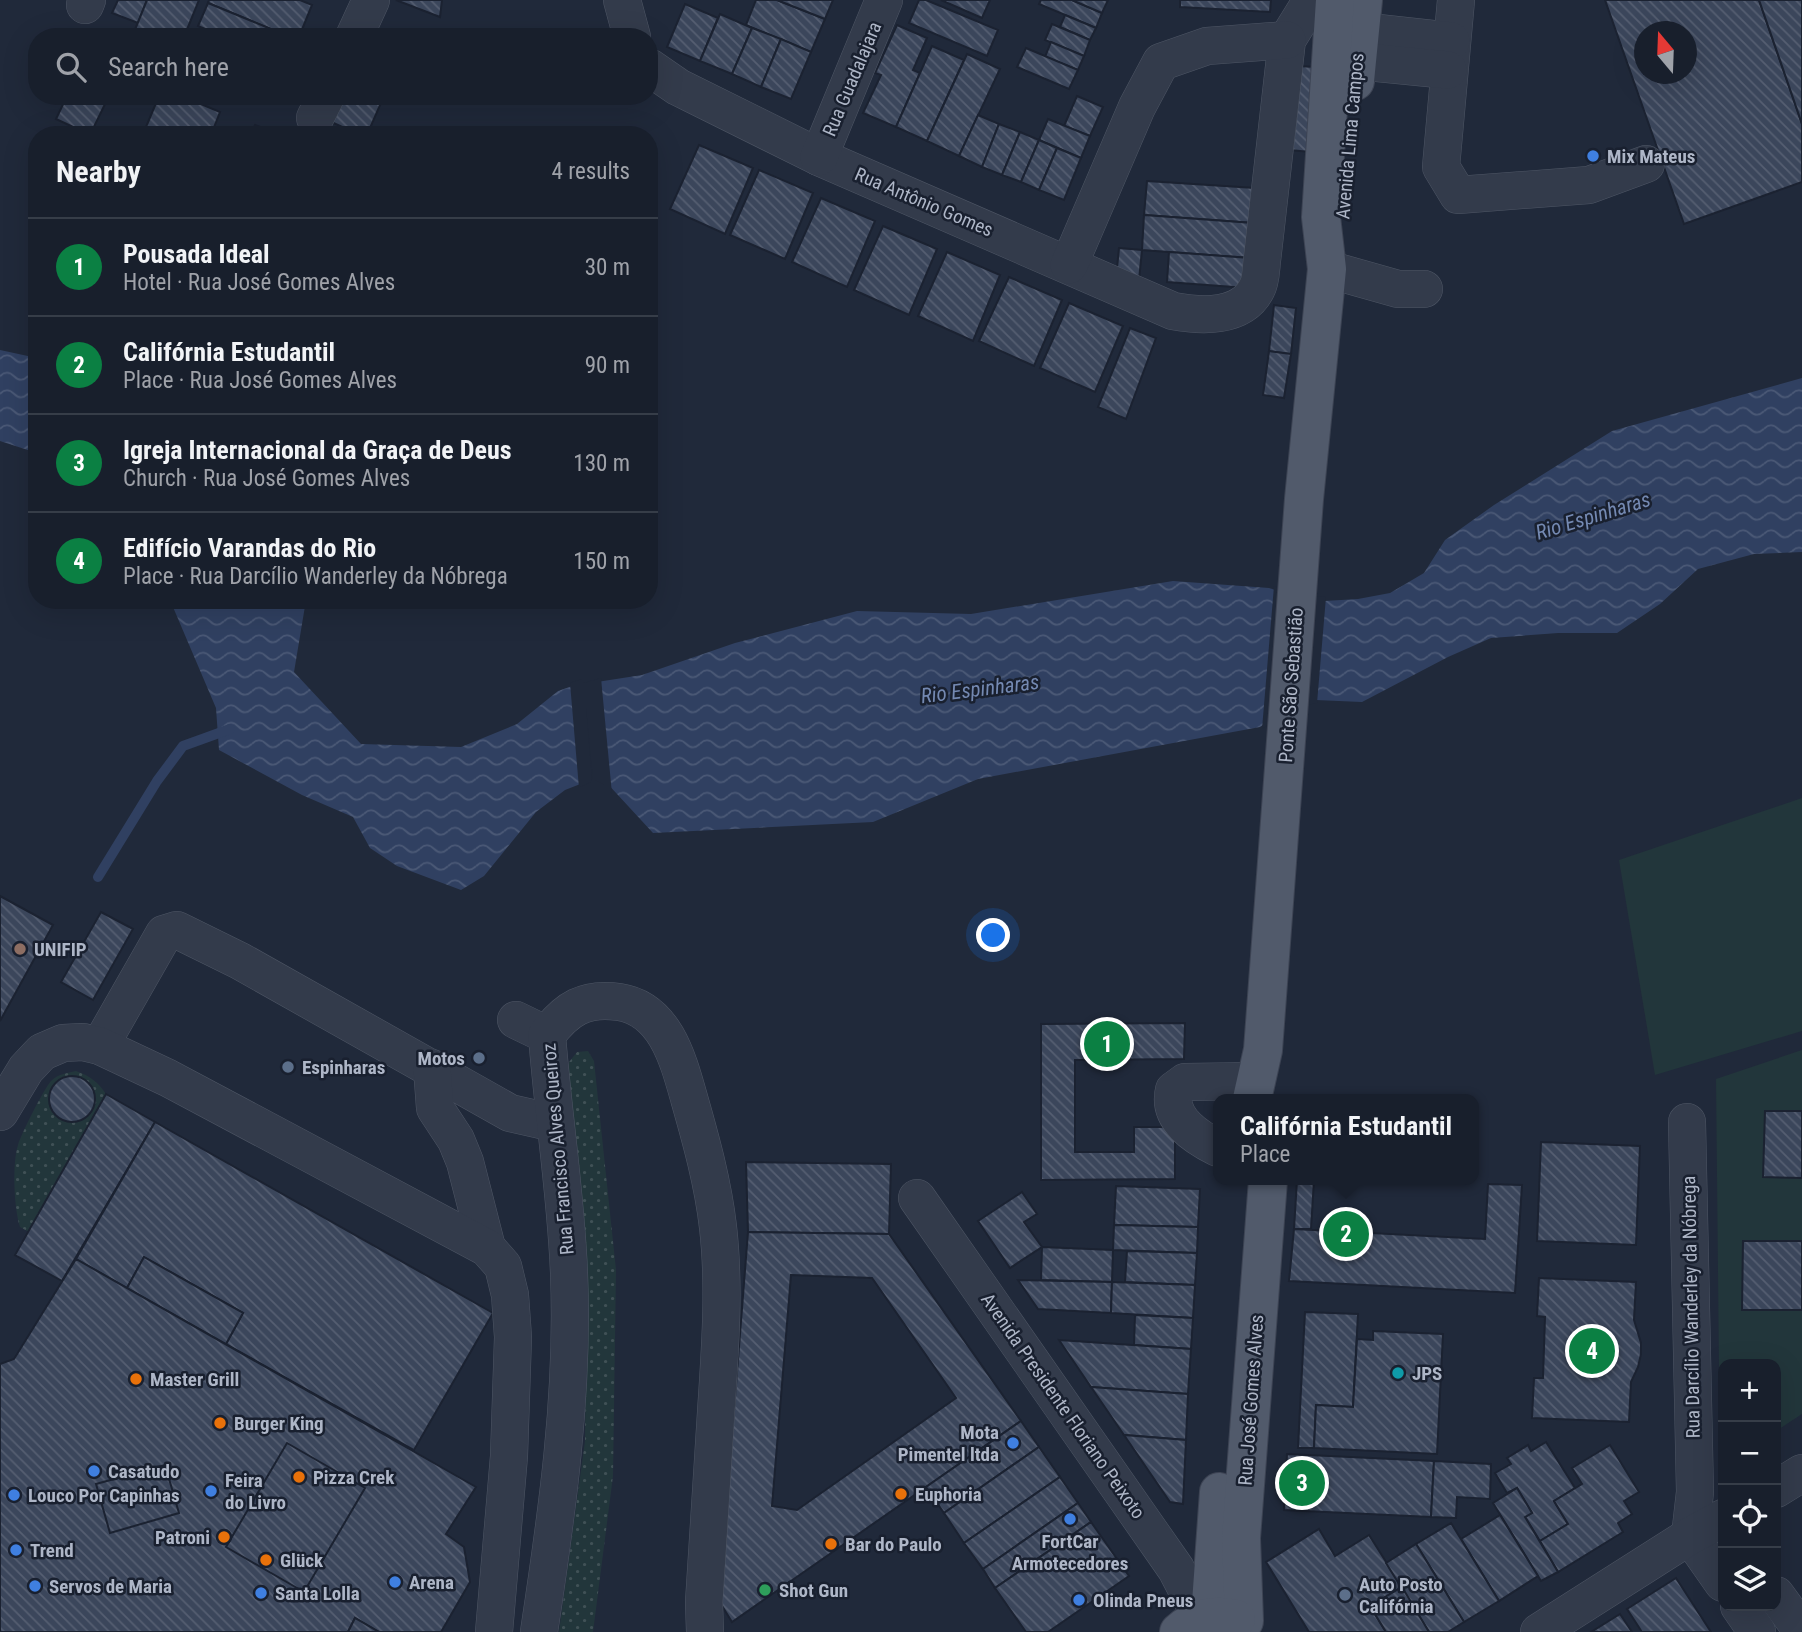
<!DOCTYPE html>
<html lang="en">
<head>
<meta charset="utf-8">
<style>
	:root { --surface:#181f2c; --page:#252c38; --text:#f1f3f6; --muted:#9fa2a9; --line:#363d48; --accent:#0b8043 }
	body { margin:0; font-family:"Roboto Condensed",sans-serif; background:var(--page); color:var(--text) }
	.controls { position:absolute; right:21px; bottom:21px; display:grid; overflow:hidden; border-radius:14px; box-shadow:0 7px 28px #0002 }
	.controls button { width:63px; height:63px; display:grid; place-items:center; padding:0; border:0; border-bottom:2px solid var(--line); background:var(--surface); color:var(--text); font:35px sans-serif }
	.compass { position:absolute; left:1634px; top:21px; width:63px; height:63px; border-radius:50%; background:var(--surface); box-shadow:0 7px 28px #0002; rotate:341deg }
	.you { position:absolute; left:994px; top:936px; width:24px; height:24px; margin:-18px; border:5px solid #fff; border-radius:50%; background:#1a73e8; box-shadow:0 0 0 10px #1a73e833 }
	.badge { display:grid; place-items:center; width:46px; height:46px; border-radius:50%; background:var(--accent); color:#fff; font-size:23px; font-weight:700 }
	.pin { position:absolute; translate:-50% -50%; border:4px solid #fff; box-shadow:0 2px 7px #0006 }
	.popup { position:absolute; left:1213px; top:1094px; width:266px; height:91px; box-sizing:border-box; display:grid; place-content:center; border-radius:14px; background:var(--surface); filter:drop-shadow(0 2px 5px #0005); font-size:23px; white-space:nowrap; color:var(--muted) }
	.popup b { font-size:26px; color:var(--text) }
	.popup::after { content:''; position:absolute; left:50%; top:100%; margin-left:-14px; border:14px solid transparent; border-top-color:var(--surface) }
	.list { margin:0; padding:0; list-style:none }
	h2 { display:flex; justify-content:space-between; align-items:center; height:91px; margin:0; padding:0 28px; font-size:30px }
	h2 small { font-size:23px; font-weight:400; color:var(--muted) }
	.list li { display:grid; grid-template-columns:46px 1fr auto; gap:21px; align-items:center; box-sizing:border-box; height:98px; padding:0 28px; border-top:2px solid var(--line) }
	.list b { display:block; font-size:26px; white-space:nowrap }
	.list p { margin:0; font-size:23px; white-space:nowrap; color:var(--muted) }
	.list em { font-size:23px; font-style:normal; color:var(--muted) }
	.icon { flex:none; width:38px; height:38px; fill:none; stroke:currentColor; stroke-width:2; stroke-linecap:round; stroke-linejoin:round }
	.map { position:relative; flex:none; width:1802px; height:1632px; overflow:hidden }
	.search { position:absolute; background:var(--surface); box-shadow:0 7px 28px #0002; left:28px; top:28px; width:630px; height:77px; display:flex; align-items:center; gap:18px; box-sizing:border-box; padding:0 24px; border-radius:28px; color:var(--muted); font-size:26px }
	.panel { position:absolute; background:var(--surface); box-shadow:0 7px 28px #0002; left:28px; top:126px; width:630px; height:483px; border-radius:28px }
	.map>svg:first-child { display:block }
	.grass { fill:url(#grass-dots) }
	.green { fill:#22363b }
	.water { fill:url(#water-waves) }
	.pier { fill:#20293a }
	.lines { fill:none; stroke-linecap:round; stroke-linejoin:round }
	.stream { stroke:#304061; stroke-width:10 }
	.building { fill:url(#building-back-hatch); stroke:#1b2231; stroke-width:2; fill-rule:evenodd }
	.minor-casing { stroke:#4e5665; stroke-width:38 }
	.major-casing { stroke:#3d4454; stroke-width:40 }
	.minor { stroke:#333b4b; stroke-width:37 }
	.major { stroke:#515a6b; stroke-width:38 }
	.shop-dot { fill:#3f7fe0; stroke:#19202f; stroke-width:2.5 }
	.education-dot { fill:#8d6e63; stroke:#19202f; stroke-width:2.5 }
	.service-dot { fill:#5c6f8a; stroke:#19202f; stroke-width:2.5 }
	.culture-dot { fill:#0f9aa8; stroke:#19202f; stroke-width:2.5 }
	.food-dot { fill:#e8710a; stroke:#19202f; stroke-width:2.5 }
	.leisure-dot { fill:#2e9e5b; stroke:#19202f; stroke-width:2.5 }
	.labels { text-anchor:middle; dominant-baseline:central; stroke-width:5; stroke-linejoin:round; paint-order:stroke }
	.street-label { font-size:19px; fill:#aeb6c7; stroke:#19202f }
	.poi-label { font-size:19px; font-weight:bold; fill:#aeb6c7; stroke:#19202f; text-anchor:start }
	.water-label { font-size:21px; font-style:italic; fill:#7489b2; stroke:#19202f }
</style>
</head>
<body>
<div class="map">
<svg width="1802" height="1632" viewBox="0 0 1802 1632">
	<defs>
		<pattern id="grass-dots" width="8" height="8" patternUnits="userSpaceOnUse" patternTransform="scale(1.75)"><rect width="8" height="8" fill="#22363b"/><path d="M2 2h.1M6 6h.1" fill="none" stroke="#405156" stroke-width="1.8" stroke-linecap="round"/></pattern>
		<pattern id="water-waves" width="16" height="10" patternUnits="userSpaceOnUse" patternTransform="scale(1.75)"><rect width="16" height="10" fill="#304061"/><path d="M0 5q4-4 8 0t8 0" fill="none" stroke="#4b5976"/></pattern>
		<pattern id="building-back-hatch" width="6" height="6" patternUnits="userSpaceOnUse" patternTransform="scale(1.75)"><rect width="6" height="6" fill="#3b465b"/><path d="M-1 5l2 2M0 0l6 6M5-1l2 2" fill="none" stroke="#555e71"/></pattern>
	</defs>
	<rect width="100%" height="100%" fill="#20293a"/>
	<g class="grass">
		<polygon points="588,1051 594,1061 616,1270 613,1476 593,1632 559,1632 585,1441 586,1343 568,1084 569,1062 577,1052"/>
		<path d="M 76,1071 C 90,1076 98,1082 106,1094 L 29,1232 L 20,1227 C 14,1208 12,1164 18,1145 C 21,1134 44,1089 51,1081 C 58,1074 67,1073 76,1071 Z"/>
	</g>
	<g class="green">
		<polygon points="1802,798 1802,1031 1655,1075 1619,860"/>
		<polygon points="1802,1050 1802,1414 1776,1431 1776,1364 1723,1364 1723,1465 1720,1466 1716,1079"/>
	</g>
	<g class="water">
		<polygon points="0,350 37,358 37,453 0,441"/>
		<polygon points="1802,378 1802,552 1754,554 1698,569 1660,604 1617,633 1558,633 1491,638 1448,657 1362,702 1316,700 1324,601 1358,599 1390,593 1424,573 1445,540 1494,505 1612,431"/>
		<polygon points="1173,581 1269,588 1295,597 1287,709 1260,727 978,779 873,822 653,833 605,781 597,682 642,675 735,643 857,611 971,614"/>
		<polygon points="170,600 306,600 294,672 361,744 461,747 517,724 558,691 581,683 588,781 565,790 536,812 484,876 461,890 397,866 370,848 353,817 302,795 219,750 216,708"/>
	</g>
	<g class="pier">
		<polygon points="1274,586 1298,595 1326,597 1317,703 1293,708 1262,729"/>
		<polygon points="601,678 612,794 603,784 593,779 586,707 592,781 579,788 570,683 581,679 584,683"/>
	</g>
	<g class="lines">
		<polyline class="stream" points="98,877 157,781 183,746 230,729"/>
	</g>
	<g class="building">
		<polygon points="118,0 147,0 138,23 112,13"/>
		<polygon points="147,0 199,0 184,37 132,37"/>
		<polygon points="209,0 300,0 312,5 299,37 268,37 271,29 208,3"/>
		<polygon points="396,0 442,0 440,17"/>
		<polygon points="756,0 777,0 825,19 811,52 746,25"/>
		<polygon points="777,0 833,0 825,19"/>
		<polygon points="919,0 926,0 998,30 987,56 909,23"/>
		<polygon points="941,0 990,0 982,18"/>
		<polygon points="1041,0 1072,0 1102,13 1096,28 1039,4"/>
		<polygon points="1072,0 1108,0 1102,13"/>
		<polygon points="1180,0 1271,0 1270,12 1180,7"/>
		<path d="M 1605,0 L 1759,0 L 1802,124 L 1802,182 L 1684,224 ZM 1644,32 L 1686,32 L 1686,74 L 1644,74 Z"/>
		<polygon points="1759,0 1802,0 1802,124 1791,92"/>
		<polygon points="208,3 271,29 268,37 224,37 198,26"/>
		<polygon points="685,4 718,18 700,61 667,47"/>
		<polygon points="720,14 752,28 732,74 700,61"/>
		<polygon points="1065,15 1096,28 1090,40 1060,27"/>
		<polygon points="1052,24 1090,40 1084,56 1045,40"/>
		<polygon points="897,25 927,38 913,70 920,73 896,127 863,113 881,75 875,73"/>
		<polygon points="752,28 781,39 761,87 732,74"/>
		<polygon points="781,39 811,52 791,99 761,87"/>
		<polygon points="1051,42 1084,56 1078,70 1045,57"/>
		<polygon points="932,46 964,60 927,141 896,127"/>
		<polygon points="1026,48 1078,70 1069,89 1017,67"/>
		<polygon points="967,54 1000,69 959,156 927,141"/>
		<polygon points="1297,66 1317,67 1310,152 1290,150"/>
		<polygon points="67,96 100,96 107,100 90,135 56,119"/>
		<polygon points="159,96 182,96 220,112 211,135 166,135 146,127"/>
		<polygon points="340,96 384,96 367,135 360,135 329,121"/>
		<polygon points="1077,96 1103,107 1090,136 1064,126"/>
		<polygon points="978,115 999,124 982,167 959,156"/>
		<polygon points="1048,119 1090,136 1081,158 1039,140"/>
		<polygon points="999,124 1020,132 1002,175 982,167"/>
		<polygon points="255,125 270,131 277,135 251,135"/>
		<polygon points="1020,132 1039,140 1021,182 1002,175"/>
		<polygon points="1039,140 1057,148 1039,190 1021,182"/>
		<polygon points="699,145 753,168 725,234 670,209"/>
		<polygon points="1057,148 1081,158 1064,200 1039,190"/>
		<polygon points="759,170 813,193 785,259 730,235"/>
		<polygon points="1147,181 1255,188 1253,223 1144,215"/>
		<polygon points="821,198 875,221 847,287 792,262"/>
		<polygon points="1144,215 1253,223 1250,258 1142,250"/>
		<polygon points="883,226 937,249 909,315 854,290"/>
		<polygon points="1119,248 1142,250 1139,280 1116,278"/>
		<polygon points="947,252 1000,275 973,341 918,316"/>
		<polygon points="1169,252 1250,258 1247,288 1167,282"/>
		<polygon points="1009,277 1062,300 1034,366 979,341"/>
		<polygon points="1069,303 1123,326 1095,392 1040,368"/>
		<polygon points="1274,305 1296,308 1291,354 1269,351"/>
		<polygon points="1130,328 1156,338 1126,419 1098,407"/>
		<polygon points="1269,351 1291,354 1284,398 1263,395"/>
		<polygon points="0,896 53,925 0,1021"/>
		<polygon points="101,912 133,929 93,1000 61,982"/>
		<polygon points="1185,1023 1184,1059 1075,1060 1075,1152 1134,1152 1134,1127 1175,1127 1175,1179 1041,1180 1041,1024"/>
		<circle cx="72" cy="1099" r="23"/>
		<polygon points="106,1094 155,1122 62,1281 15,1255"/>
		<polygon points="1765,1111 1802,1111 1802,1178 1763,1177"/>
		<polygon points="155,1122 493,1313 414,1450 226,1344 243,1313 144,1257 127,1288 76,1259"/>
		<polygon points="1541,1142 1640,1146 1636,1245 1537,1241"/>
		<polygon points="746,1162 891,1164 889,1234 748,1232"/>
		<polygon points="1297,1180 1314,1180 1311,1229 1294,1229"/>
		<polygon points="1488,1184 1522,1185 1515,1293 1289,1281 1294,1229 1485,1239"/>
		<polygon points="1116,1186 1200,1189 1198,1227 1114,1225"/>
		<polygon points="1022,1192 1037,1214 1024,1222 1042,1247 1010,1268 978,1221"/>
		<polygon points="1114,1225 1198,1227 1197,1253 1113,1250"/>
		<path d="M 748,1232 L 889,1234 L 1021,1421 L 732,1622 L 719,1601 ZM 791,1275 L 872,1278 L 956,1398 L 797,1510 L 772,1506 Z"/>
		<polygon points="1743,1241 1802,1241 1802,1310 1742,1310"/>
		<polygon points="1042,1247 1113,1250 1112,1282 1041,1280"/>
		<polygon points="1127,1251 1197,1253 1195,1285 1125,1282"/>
		<polygon points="144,1257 243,1313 226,1344 127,1288"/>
		<polygon points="76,1259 476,1487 446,1534 464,1547 470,1582 441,1632 379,1632 355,1618 348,1632 0,1632 0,1364 14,1359"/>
		<polygon points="1539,1278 1636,1282 1634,1320 1641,1343 1641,1354 1638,1367 1631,1382 1629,1422 1532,1418 1534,1378 1543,1378 1545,1317 1537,1316"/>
		<polygon points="1018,1280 1112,1282 1111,1313 1038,1309"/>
		<polygon points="1112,1282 1195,1285 1193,1318 1111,1313"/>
		<polygon points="1305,1312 1358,1314 1353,1407 1316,1405 1314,1448 1298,1448"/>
		<polygon points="1135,1315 1193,1318 1191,1349 1134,1345"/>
		<polygon points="1373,1331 1443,1334 1437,1454 1314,1448 1316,1405 1353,1407 1357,1339 1373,1340"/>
		<polygon points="1059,1340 1191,1349 1188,1394 1091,1387"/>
		<polygon points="1091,1387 1188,1394 1186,1440 1124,1435"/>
		<polygon points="1021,1421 1039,1447 944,1513 926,1487"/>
		<polygon points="1124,1435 1186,1440 1183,1504 1170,1502"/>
		<polygon points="1546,1442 1575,1488 1554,1501 1568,1524 1540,1541 1525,1517 1532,1513 1517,1488 1507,1493 1495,1473 1511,1464 1507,1458 1528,1445 1531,1451"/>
		<polygon points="287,1443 365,1488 304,1592 226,1547"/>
		<polygon points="1610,1445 1639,1492 1624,1501 1632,1514 1618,1523 1623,1532 1558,1572 1540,1541 1568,1524 1554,1501 1582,1484 1572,1468"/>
		<polygon points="1039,1447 1060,1477 964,1543 944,1513"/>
		<polygon points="1287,1454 1434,1461 1431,1517 1284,1510"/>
		<polygon points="1434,1461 1491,1464 1490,1499 1457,1497 1456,1518 1431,1517"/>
		<polygon points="165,1465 179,1513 110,1533 96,1484"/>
		<polygon points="1060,1477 1078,1503 983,1569 964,1543"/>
		<polygon points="1517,1488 1532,1513 1525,1517 1558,1572 1541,1581 1493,1503"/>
		<polygon points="1078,1503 1091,1522 995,1588 983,1569"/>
		<polygon points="1500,1515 1538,1576 1499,1601 1461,1539"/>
		<polygon points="1091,1522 1129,1576 1048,1632 1026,1632 995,1588"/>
		<polygon points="1451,1523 1499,1601 1464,1622 1416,1544"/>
		<polygon points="1319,1529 1335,1556 1369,1535 1402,1587 1370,1606 1386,1632 1309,1632 1266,1562"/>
		<polygon points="1416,1544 1464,1622 1448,1632 1429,1632 1386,1563"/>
		<polygon points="1676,1578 1711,1632 1642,1632 1627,1609"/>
		<polygon points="1402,1587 1429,1632 1386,1632 1370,1606"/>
		<polygon points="1620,1614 1632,1632 1591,1632"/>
		<polygon points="355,1618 379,1632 348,1632"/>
	</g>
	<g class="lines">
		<defs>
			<g id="minor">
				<polyline points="622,0 632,37"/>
				<polyline points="1456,0 1441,167 1458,195 1589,185 1646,164"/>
				<polyline points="85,5 87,0"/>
				<polyline points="1360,31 1451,41"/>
				<polyline points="354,37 371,0"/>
				<polyline points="1357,61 1448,70"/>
				<path d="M 649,67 L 678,87 L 819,157 L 1173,311 C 1200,316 1242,319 1257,288 C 1261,281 1261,269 1262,261 L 1287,40 L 1305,11 L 1322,0"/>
				<polyline points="315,118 326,96"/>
				<polyline points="819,157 884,0"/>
				<polyline points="1069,265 1137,107 1161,62 1207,46 1287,40"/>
				<polyline points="1327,269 1398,289 1424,289"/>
				<polyline points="516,1020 547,1035"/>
				<polyline points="100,1046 164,934 177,930 240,961 510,1113 554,1123"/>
				<polyline points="432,1068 435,1108 456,1140 465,1162 487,1248"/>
				<polyline points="0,1112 26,1069 42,1052 63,1043 83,1042 100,1046 168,1078 487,1248 503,1266 510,1295 513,1337 509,1456 494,1632"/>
				<polyline points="1687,1122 1695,1492 1690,1536 1723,1583"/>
				<path d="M 1218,1148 C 1196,1137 1167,1119 1174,1090 L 1185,1082 L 1256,1081"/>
				<polyline points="917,1198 1176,1569 1202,1619"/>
				<polyline points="1776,1489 1802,1473"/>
				<polyline points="1776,1595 1802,1631"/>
				<polyline points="1739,1606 1757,1632"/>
				<path d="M 539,1632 C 557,1513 574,1393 569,1273 C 566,1195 553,1114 547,1035 C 566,1009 585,997 619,1002 C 665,1009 678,1059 689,1098 C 701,1140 713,1183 718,1227 C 725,1288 720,1350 716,1412 C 712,1475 708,1538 704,1602 L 705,1632"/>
				<polyline points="1539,1632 1690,1536 1723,1518"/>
			</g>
			<g id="major">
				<polyline points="1355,81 1363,0"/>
				<polyline points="1252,1099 1263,1050 1304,499 1327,269 1321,217 1335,0"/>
				<polyline points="1210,1617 1219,1492"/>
				<polyline points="1244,1621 1241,1538 1268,1180"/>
				<path d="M 1179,1632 C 1195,1617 1216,1614 1236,1619"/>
			</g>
		</defs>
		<use href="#minor" class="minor-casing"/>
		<use href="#major" class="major-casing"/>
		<use href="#minor" class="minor"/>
		<use href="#major" class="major"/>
	</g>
	<g class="shop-dot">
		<circle cx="1593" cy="156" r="7"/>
		<circle cx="1013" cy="1443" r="7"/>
		<circle cx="94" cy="1471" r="7"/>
		<circle cx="211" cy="1491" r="7"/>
		<circle cx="14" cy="1495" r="7"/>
		<circle cx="1070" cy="1519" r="7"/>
		<circle cx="16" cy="1550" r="7"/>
		<circle cx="395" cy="1582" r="7"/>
		<circle cx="35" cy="1586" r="7"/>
		<circle cx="261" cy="1593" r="7"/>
		<circle cx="1079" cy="1600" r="7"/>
	</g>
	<circle class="education-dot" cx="20" cy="949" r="7"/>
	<g class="service-dot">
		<circle cx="479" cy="1058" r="7"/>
		<circle cx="288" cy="1067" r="7"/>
		<circle cx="1345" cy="1595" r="7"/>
	</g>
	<circle class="culture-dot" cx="1398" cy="1373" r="7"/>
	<g class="food-dot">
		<circle cx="136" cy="1379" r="7"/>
		<circle cx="220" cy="1423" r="7"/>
		<circle cx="299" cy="1477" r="7"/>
		<circle cx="901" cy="1494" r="7"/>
		<circle cx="224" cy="1537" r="7"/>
		<circle cx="831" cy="1544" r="7"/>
		<circle cx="266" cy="1560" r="7"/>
	</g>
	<circle class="leisure-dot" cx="765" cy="1590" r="7"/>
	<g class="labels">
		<g class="street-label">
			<text transform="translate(852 79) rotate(-67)">Rua Guadalajara</text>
			<text transform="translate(1350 136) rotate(-85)">Avenida Lima Campos</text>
			<text transform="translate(924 202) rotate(23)">Rua Antônio Gomes</text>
			<text transform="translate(1291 685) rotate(-86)">Ponte São Sebastião</text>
			<text transform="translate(558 1149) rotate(-95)">Rua Francisco Alves Queiroz</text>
			<text transform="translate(1691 1307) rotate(-91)">Rua Darcílio Wanderley da Nóbrega</text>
			<text transform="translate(1251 1400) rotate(-86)">Rua José Gomes Alves</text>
			<text transform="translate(1063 1406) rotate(55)">Avenida Presidente Floriano Peixoto</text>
		</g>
		<g class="poi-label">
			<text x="1607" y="156">Mix Mateus</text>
			<text x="34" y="949">UNIFIP</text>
			<text x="465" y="1058" text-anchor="end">Motos</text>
			<text x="302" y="1067">Espinharas</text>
			<text x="1412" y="1373">JPS</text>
			<text x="150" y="1379">Master Grill</text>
			<text x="234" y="1423">Burger King</text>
			<text x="999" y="1432" text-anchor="end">Mota<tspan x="999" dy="22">Pimentel ltda</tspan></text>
			<text x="108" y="1471">Casatudo</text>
			<text x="313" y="1477">Pizza Crek</text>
			<text x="225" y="1480">Feira<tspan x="225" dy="22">do Livro</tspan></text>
			<text x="915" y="1494">Euphoria</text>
			<text x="28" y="1495">Louco Por Capinhas</text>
			<text x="210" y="1537" text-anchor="end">Patroni</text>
			<text x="1070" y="1541" text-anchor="middle">FortCar<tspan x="1070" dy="22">Armotecedores</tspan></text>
			<text x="845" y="1544">Bar do Paulo</text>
			<text x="30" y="1550">Trend</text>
			<text x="280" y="1560">Glück</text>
			<text x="409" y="1582">Arena</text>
			<text x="1359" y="1584">Auto Posto<tspan x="1359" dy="22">Califórnia</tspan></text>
			<text x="49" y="1586">Servos de Maria</text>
			<text x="779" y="1590">Shot Gun</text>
			<text x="275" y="1593">Santa Lolla</text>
			<text x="1093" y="1600">Olinda Pneus</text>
		</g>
		<g class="water-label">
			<text transform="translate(1593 516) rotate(-17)">Rio Espinharas</text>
			<text transform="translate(980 689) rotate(-7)">Rio Espinharas</text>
		</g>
	</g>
</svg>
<div class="controls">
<button>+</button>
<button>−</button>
<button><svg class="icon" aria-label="locate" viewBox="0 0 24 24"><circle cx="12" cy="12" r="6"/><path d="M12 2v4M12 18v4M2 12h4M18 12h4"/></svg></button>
<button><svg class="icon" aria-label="layers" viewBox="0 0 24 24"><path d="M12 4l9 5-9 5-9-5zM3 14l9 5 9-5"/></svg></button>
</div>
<svg class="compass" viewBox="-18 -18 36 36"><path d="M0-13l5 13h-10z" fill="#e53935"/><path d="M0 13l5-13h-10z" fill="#9fa2a9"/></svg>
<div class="you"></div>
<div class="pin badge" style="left:1107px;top:1044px">1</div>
<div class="pin badge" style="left:1346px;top:1234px">2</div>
<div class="popup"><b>Califórnia Estudantil</b>Place</div>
<div class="pin badge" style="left:1302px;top:1483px">3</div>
<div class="pin badge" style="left:1592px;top:1351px">4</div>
<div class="search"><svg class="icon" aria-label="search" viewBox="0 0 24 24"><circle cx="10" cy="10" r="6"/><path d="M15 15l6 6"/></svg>Search here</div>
<section class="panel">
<h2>Nearby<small>4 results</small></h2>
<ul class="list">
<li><span class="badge">1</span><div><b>Pousada Ideal</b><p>Hotel · Rua José Gomes Alves</p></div><em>30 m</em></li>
<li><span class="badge">2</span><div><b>Califórnia Estudantil</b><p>Place · Rua José Gomes Alves</p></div><em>90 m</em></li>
<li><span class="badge">3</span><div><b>Igreja Internacional da Graça de Deus</b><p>Church · Rua José Gomes Alves</p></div><em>130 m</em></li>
<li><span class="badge">4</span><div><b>Edifício Varandas do Rio</b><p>Place · Rua Darcílio Wanderley da Nóbrega</p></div><em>150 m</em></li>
</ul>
</section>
</div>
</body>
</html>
